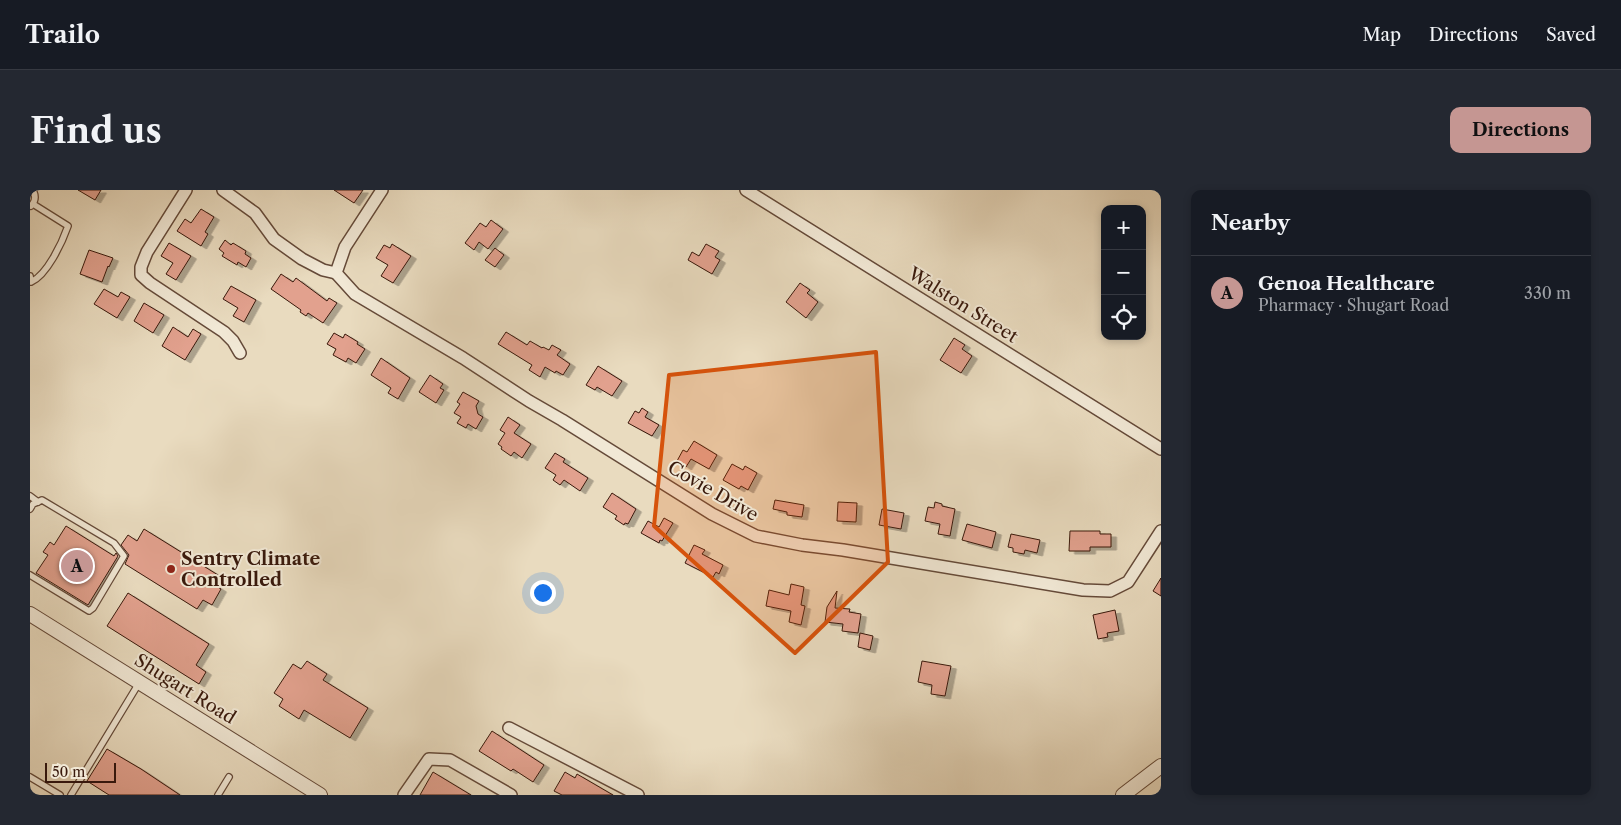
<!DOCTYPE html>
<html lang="en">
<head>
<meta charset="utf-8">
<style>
	:root { --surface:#171b24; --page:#242831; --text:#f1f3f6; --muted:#9ea1a6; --line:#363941; --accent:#c59692 }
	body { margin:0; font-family:"Libre Caslon Text",serif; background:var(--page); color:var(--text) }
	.controls { position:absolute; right:15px; top:15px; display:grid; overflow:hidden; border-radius:10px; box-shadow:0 2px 8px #0003 }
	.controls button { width:45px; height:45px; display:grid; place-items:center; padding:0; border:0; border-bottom:1px solid var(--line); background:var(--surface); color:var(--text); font:25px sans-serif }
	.scale { position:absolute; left:15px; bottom:12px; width:71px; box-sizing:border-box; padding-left:5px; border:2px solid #39190c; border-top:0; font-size:14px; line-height:18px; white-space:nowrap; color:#39190c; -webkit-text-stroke:4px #f1e8d5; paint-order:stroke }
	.you { position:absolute; left:512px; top:402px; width:18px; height:18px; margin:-12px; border:4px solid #fff; border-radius:50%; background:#1a73e8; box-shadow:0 0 0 8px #1a73e833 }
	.badge { display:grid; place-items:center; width:32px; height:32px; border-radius:50%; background:var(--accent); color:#111; font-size:16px; font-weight:700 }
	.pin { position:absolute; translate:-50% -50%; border:2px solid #fff; box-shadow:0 1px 5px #0006 }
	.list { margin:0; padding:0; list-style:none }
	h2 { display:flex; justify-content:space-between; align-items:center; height:65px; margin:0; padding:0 20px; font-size:21px }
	h2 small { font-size:16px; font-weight:400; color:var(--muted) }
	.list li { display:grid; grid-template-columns:32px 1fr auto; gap:15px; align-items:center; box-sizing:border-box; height:75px; padding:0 20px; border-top:1px solid var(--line) }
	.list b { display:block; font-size:19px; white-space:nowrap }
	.list p { margin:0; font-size:16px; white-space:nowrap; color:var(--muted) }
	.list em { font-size:16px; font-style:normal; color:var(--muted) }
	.icon { flex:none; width:28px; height:28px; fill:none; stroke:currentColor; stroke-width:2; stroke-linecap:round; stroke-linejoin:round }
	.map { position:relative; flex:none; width:1131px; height:605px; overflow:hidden; border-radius:10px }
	header { display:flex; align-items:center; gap:30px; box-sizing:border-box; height:70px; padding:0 25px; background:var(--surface); border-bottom:1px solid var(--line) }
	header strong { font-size:24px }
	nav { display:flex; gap:28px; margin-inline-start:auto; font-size:18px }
	.intro { display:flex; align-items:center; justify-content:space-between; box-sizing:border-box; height:120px; padding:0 30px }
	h1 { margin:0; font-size:35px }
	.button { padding:12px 22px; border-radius:10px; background:var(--accent); color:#111; font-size:18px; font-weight:700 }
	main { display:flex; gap:30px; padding:0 30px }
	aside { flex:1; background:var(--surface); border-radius:10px; box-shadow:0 2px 8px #0003 }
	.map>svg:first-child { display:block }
	.building { fill:#e2a18e; stroke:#39190c; filter:url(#shadow) }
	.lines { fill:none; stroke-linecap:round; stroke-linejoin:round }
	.service-casing { stroke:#654a39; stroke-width:8 }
	.minor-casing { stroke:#654a39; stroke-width:14 }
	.tertiary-casing { stroke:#654a39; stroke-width:16 }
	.service { stroke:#f1e8d5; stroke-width:5.5 }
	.minor { stroke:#f1e8d5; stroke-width:11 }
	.tertiary { stroke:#f1e8d5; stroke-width:14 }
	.marked { fill:#d6530c; fill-opacity:0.2; stroke:#d6530c; stroke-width:4; stroke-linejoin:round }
	.poi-dot { fill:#8f2418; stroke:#f1e8d5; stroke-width:2 }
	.labels { text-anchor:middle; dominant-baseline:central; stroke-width:4; stroke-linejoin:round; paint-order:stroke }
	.street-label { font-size:18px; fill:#39190c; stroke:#f1e8d5 }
	.poi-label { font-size:18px; font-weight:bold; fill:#39190c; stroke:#f1e8d5; text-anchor:start }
</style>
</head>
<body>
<header>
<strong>Trailo</strong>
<nav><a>Map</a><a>Directions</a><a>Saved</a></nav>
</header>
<div class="intro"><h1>Find us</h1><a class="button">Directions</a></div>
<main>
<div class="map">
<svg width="1131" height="605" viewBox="0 0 1131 605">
	<defs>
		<filter id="shadow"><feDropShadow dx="5.5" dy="3" stdDeviation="0" flood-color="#0004"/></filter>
	</defs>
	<rect width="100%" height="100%" fill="#e9dbbf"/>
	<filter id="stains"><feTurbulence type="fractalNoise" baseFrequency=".004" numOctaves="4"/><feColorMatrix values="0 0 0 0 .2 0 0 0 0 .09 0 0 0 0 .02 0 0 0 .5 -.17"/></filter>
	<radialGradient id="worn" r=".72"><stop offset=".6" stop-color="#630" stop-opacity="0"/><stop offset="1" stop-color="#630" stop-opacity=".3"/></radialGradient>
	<g class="building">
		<polygon points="48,0 71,0 65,10"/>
		<polygon points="304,0 333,0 324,13"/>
		<polygon points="171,19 184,27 175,42 178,44 171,56 147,41 155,29 161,33"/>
		<polygon points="461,30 473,39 458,59 449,52 444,60 435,53 450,33 456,37"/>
		<polygon points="195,50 201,55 203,53 216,61 215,64 221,68 216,77 208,72 207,75 192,66 194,63 189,59"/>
		<polygon points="139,53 161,66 146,90 136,84 143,73 131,66"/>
		<polygon points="362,54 381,66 363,93 351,86 358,75 346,68 354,55 360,58"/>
		<polygon points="676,54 689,61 685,67 690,70 682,84 658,70 662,62 669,66"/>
		<polygon points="465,58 474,65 465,77 455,70"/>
		<polygon points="59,60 83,68 79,77 78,76 72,92 50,84"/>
		<polygon points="251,84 263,92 266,88 297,111 299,108 307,113 293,133 278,123 276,126 270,122 271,120 241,99"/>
		<polygon points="770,93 780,100 777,103 788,112 776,128 756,112"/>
		<polygon points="201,96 226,110 214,132 203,126 208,118 193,109"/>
		<polygon points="74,99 88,107 91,102 100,107 87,128 64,114"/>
		<polygon points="114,113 134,125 123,143 104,131"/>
		<polygon points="143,137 158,147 163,139 171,144 155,170 132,156"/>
		<polygon points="476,142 497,155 500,151 512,158 513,157 519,160 522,155 531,160 527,165 540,174 533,185 526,181 525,183 515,177 510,187 499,180 502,175 468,154"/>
		<polygon points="304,143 313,148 315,144 328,152 327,154 335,159 326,173 318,168 316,172 303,165 306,159 297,154"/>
		<polygon points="924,148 935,155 932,159 942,166 931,183 910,170"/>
		<polygon points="351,168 380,188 368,209 358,203 361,198 341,185"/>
		<polygon points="568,176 592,191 582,206 567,197 565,200 556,195"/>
		<polygon points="400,185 413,194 410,198 414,200 406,213 389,202"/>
		<polygon points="433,202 449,211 446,216 448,224 453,227 446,239 438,234 436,238 427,233 431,227 424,223 430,214 427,212"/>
		<polygon points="612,218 618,222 615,227 629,235 622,246 598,233 605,221 609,223"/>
		<polygon points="478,227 490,235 484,243 501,254 492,268 484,262 481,266 471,259 472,257 468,254 475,243 470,240"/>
		<polygon points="664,251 687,265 679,279 661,269 656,277 647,271 653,260 657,262"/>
		<polygon points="525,263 535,269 533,272 558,288 550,301 534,290 530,295 523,290 526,285 515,278"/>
		<polygon points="702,274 713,280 715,276 727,283 718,300 711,296 709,299 693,290"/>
		<polygon points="582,303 606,319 598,334 595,333 594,335 585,329 587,326 573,317"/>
		<polygon points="745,310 774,315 772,327 757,325 757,322 743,319"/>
		<polygon points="808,312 827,313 826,332 807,331"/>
		<polygon points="905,312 912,314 912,316 925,319 920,346 908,344 910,334 895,331 898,317 904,318"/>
		<polygon points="852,319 874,323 871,339 849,335"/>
		<polygon points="634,328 643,333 632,351 630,350 629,353 611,343 618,331 629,337"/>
		<polygon points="937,334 966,342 962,358 932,350"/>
		<polygon points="36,336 84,366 86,363 88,366 58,415 6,383 18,365 13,362 20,352 24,355"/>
		<polygon points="114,339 188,385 183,394 191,399 182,415 173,410 167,419 95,374 99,365 91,355 98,345 107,351"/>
		<polygon points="1040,341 1070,341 1070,344 1081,344 1081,357 1060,357 1060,361 1039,361"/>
		<polygon points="981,344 1010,350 1007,363 995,360 994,364 983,362 983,358 978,357"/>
		<polygon points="664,355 675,360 672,364 693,375 689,384 686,382 683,387 655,373"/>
		<polygon points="1131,388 1131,406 1123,401"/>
		<polygon points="761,394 774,397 771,415 775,416 771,435 759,432 761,421 736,416 739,400 759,405"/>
		<polygon points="807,401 805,418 820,419 819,422 831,424 828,443 812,441 813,434 795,432 797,417"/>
		<polygon points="98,403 179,454 166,475 176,482 169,494 77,436"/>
		<polygon points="1085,420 1089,441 1077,443 1078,447 1068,449 1063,425"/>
		<polygon points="830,443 843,446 840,460 828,457"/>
		<polygon points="277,471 297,484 293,490 338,518 320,548 274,520 269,529 249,516 253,509 244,503 263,474 271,479"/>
		<polygon points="892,471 921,476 915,506 901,504 902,495 888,492"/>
		<polygon points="462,541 514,575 503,592 483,579 481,581 449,561"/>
		<polygon points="77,559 111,579 150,605 79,605 57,591"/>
		<polygon points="403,582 441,605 390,605"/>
		<polygon points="535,582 545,588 547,584 583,605 532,605 524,601"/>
	</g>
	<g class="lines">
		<defs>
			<g id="service">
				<path d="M 1,16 C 6,11 6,6 3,0"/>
				<path d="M 0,86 L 1,92 C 17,85 32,53 38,36 L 3,14"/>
				<polyline points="0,306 8,312"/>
				<polyline points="0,319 3,314 12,310 84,353 94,366 63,418 59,421 0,385"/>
				<polyline points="0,587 30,605"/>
				<polyline points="41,605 109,493"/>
				<polyline points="188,605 199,587"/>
			</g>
			<g id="minor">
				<polyline points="156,0 117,62 111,77 111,85 120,93 194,142 203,151 210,163"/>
				<polyline points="193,0 225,23 244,49 272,69 293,80 306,83"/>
				<polyline points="352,0 315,57 306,83 325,104 433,168 499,211 532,230 682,324 726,346 772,355 813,360 1053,400 1080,401 1098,392 1131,341"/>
				<polyline points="716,0 1131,259"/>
				<polyline points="479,538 608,605"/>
				<polyline points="374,605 399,569 420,570 481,605"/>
			</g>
			<g id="tertiary">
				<polyline points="0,424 290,605"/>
				<polyline points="1093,605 1131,576"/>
			</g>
		</defs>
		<use href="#service" class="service-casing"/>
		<use href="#minor" class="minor-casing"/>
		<use href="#tertiary" class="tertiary-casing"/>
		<use href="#service" class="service"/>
		<use href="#minor" class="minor"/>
		<use href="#tertiary" class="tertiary"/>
	</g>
	<path class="marked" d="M 846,162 L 858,372 L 765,463 L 624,336 L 639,185 Z"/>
	<circle class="poi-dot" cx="141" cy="379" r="5"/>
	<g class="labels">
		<g class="street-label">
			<text transform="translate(933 115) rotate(32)">Walston Street</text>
			<text transform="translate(683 301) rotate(30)">Covie Drive</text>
			<text transform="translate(155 499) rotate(32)">Shugart Road</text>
		</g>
		<g class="poi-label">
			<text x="151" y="369">Sentry Climate<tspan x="151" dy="21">Controlled</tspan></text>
		</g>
	</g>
	<rect width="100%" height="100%" filter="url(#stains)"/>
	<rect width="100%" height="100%" fill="url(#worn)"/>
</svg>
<div class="controls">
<button>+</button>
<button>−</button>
<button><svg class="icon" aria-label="locate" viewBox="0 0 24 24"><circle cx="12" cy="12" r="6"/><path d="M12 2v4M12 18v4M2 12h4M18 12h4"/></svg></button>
</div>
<div class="scale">50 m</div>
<div class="you"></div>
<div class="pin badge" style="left:47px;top:376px">A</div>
</div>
<aside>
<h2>Nearby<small></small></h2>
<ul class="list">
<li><span class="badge">A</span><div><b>Genoa Healthcare</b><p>Pharmacy · Shugart Road</p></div><em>330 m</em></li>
</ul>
</aside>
</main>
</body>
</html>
